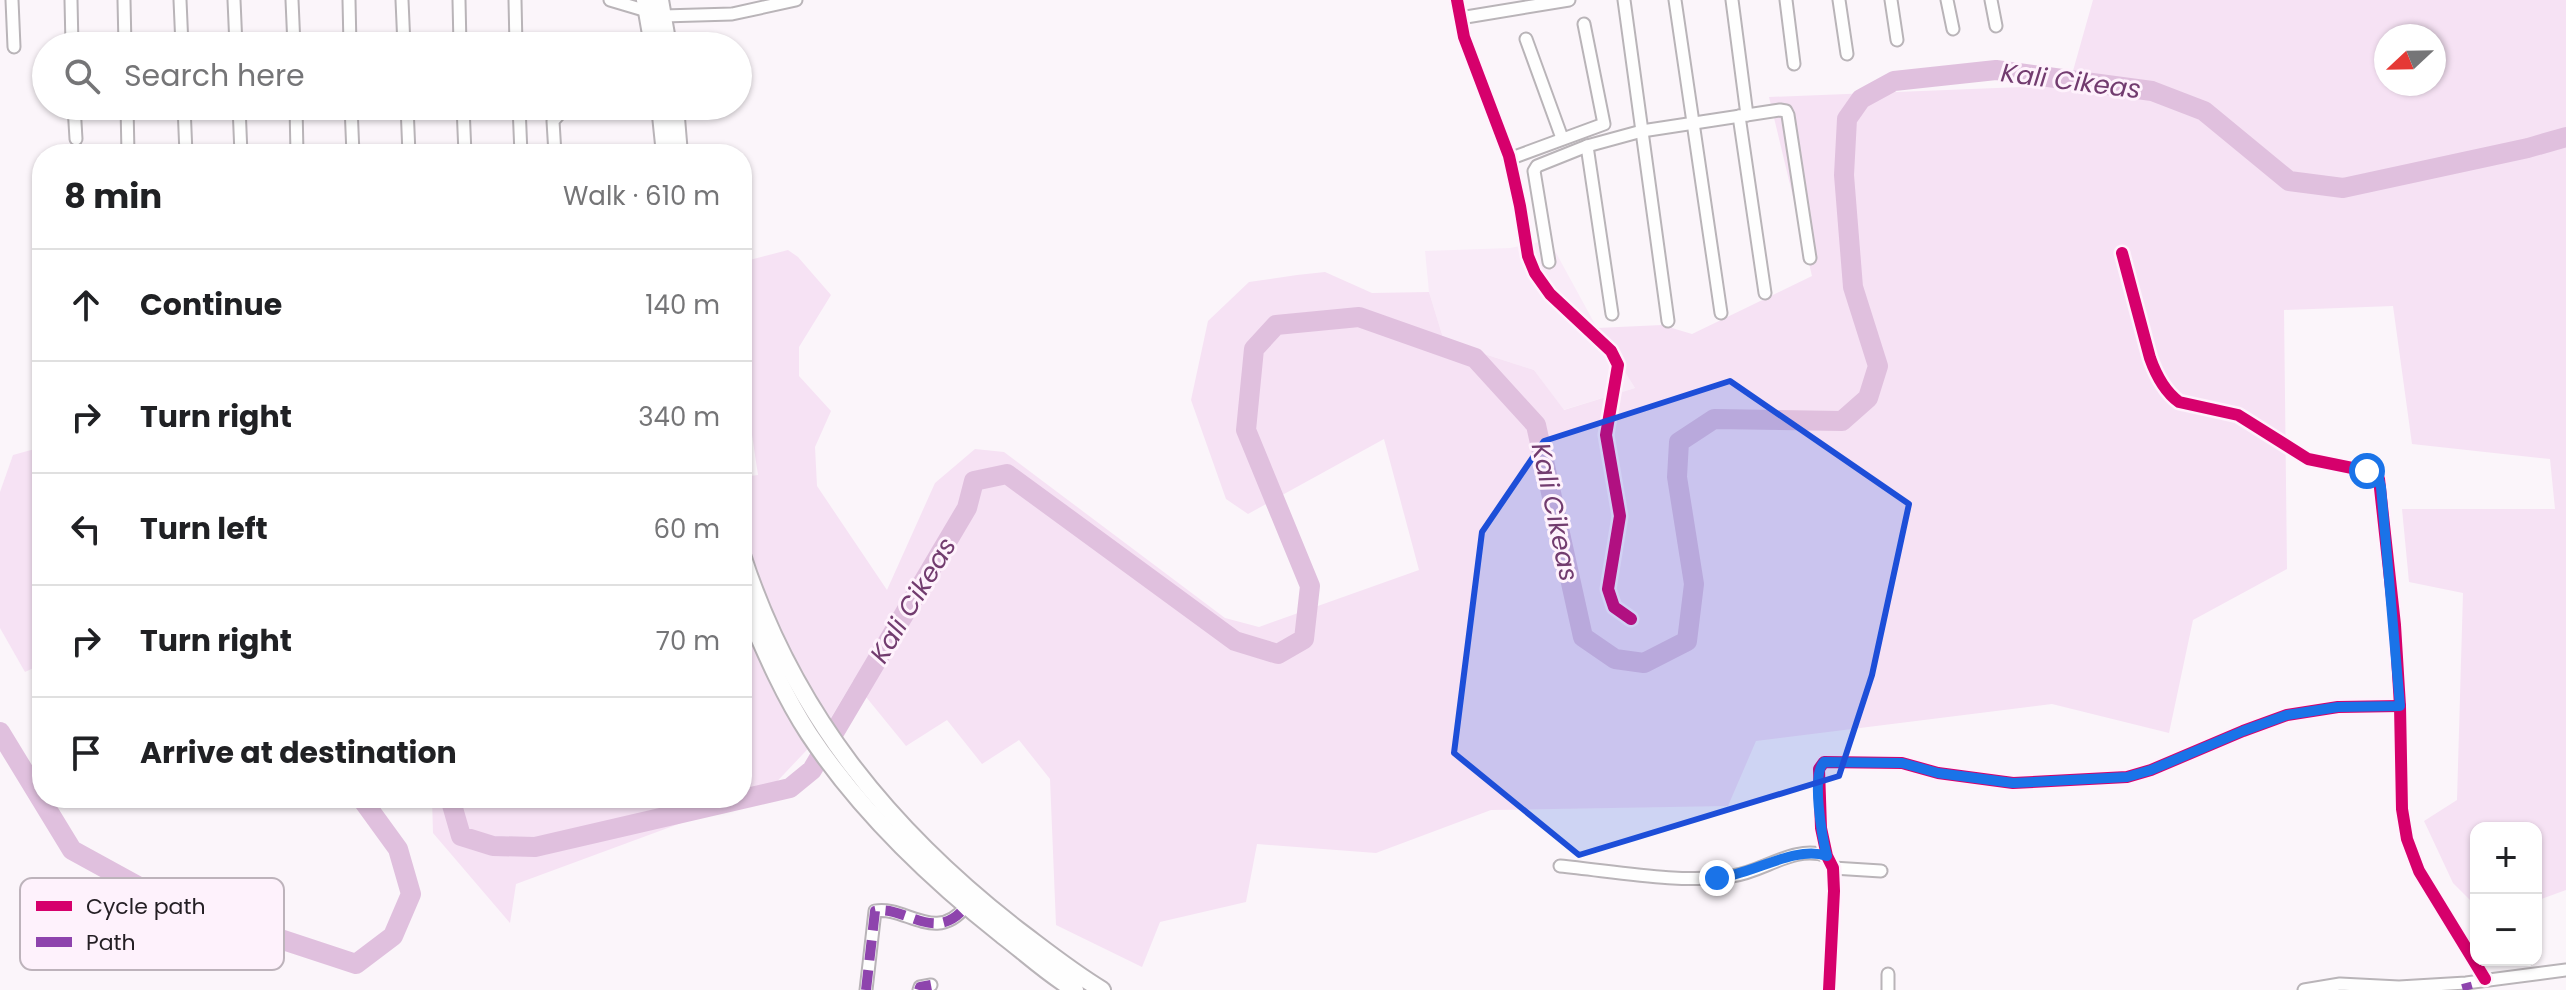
<!DOCTYPE html>
<html lang="en">
<head>
<meta charset="utf-8">
<style>
	:root { --surface:#fff; --page:#f2f2f2; --text:#202124; --muted:#757577; --line:#e0e0e0 }
	body { margin:0; font-family:Poppins,sans-serif; background:var(--page); color:var(--text) }
	.controls { position:absolute; right:24px; bottom:24px; display:grid; overflow:hidden; border-radius:16px; box-shadow:0 2px 6px #0004 }
	.controls button { width:72px; height:72px; display:grid; place-items:center; padding:0; border:0; border-bottom:2px solid var(--line); background:var(--surface); color:var(--text); font:40px sans-serif }
	.compass { position:absolute; left:2374px; top:24px; width:72px; height:72px; border-radius:50%; background:var(--surface); box-shadow:0 2px 6px #0004; rotate:248deg }
	.stop { position:absolute; width:24px; height:24px; margin:-18px; border:6px solid #1a73e8; border-radius:50%; background:#fff }
	.stop.end { background:#1a73e8; border-color:#fff; box-shadow:0 2px 8px #0008 }
	.list { margin:0; padding:0; list-style:none }
	h2 { display:flex; justify-content:space-between; align-items:center; height:104px; margin:0; padding:0 32px; font-size:34px }
	h2 small { font-size:26px; font-weight:400; color:var(--muted) }
	.list li { display:grid; grid-template-columns:52px 1fr auto; gap:24px; align-items:center; box-sizing:border-box; height:112px; padding:0 32px; border-top:2px solid var(--line) }
	.list b { display:block; font-size:30px; white-space:nowrap }
	.list em { font-size:26px; font-style:normal; color:var(--muted) }
	.icon { flex:none; width:44px; height:44px; fill:none; stroke:currentColor; stroke-width:2; stroke-linecap:round; stroke-linejoin:round }
	.map { position:relative; flex:none; width:2566px; height:990px; overflow:hidden }
	.search { position:absolute; background:var(--surface); box-shadow:0 2px 6px #0004; left:32px; top:32px; width:720px; height:88px; display:flex; align-items:center; gap:20px; box-sizing:border-box; padding:0 28px; border-radius:44px; color:var(--muted); font-size:30px }
	.panel { position:absolute; background:var(--surface); box-shadow:0 2px 6px #0004; left:32px; top:144px; width:720px; height:664px; border-radius:32px }
	.map>svg:first-child { display:block }
	.built { fill:#f9ebf8 }
	.green { fill:#f6e2f4; fill-rule:evenodd }
	.lines { fill:none; stroke-linecap:round; stroke-linejoin:round }
	.river { stroke:#e0c0de; stroke-width:20 }
	.street-casing { stroke:#b9b4b8; stroke-width:15 }
	.secondary-casing { stroke:#b9b4b8; stroke-width:20 }
	.street { stroke:#fefefe; stroke-width:11 }
	.secondary { stroke:#fefefe; stroke-width:16 }
	.quiet { stroke:#8e44ad; stroke-width:10; stroke-dasharray:20 10; stroke-linecap:butt }
	.cycleway-casing { stroke:#fef2fc; stroke-width:17 }
	.cycleway { stroke:#d6006c; stroke-width:12 }
	.route { stroke:#1a73e8; stroke-width:10 }
	.marked { fill:#1d4ed8; fill-opacity:0.2; stroke:#1d4ed8; stroke-width:6; stroke-linejoin:round }
	.labels { text-anchor:middle; dominant-baseline:central; stroke-width:6; stroke-linejoin:round; paint-order:stroke }
	.water-label { font-size:26px; font-style:italic; fill:#723c6f; stroke:#fef2fc }
	.key { fill:#fef2fc; stroke:#bdb3bb; stroke-width:2 }
	.key-label { font-size:22px; fill:#241f24 }
</style>
</head>
<body>
<div class="map">
<svg width="2566" height="990" viewBox="0 0 2566 990">
	<rect width="100%" height="100%" fill="#fbf5fa"/>
	<polygon class="built" points="1549,240 1597,328 1635,388 1563,410 1534,370 1444,341 1429,292 1425,251 1510,248"/>
	<g class="green">
		<path d="M 2093,0 L 2566,0 L 2566,890 L 2536,901 L 2536,828 L 2476,828 L 2476,906 L 2453,883 L 2424,821 L 2457,800 L 2463,593 L 2409,582 L 2402,509 L 2555,509 L 2550,459 L 2412,444 L 2393,306 L 2284,310 L 2287,569 L 2193,620 L 2169,733 L 2052,704 L 1756,741 L 1728,806 L 1491,810 L 1376,853 L 1257,844 L 1246,902 L 1160,922 L 1142,967 L 1056,925 L 1050,779 L 1019,740 L 982,764 L 947,720 L 906,746 L 853,681 L 820,736 L 768,791 L 516,884 L 510,923 L 433,833 L 432,798 L 742,798 L 742,477 L 758,475 L 742,368 L 742,262 L 788,250 L 798,257 L 831,295 L 799,347 L 799,376 L 831,411 L 815,447 L 817,486 L 887,590 L 935,483 L 975,449 L 1004,452 L 1225,618 L 1259,627 L 1419,570 L 1384,439 L 1248,514 L 1226,499 L 1191,400 L 1208,321 L 1249,282 L 1297,275 L 1325,272 L 1372,293 L 1429,292 L 1444,341 L 1534,370 L 1564,410 L 1635,388 L 1597,328 L 1662,325 L 1692,334 L 1812,276 L 1769,97 L 2069,85 ZM 2386,36 L 2434,36 L 2434,84 L 2386,84 Z"/>
		<polygon points="42,447 42,664 25,672 0,628 0,492 13,455"/>
	</g>
	<g class="lines">
		<g class="river">
			<polyline points="0,732 72,850 165,901 356,964 393,936 411,894 398,849 361,798"/>
			<polyline points="450,798 461,836 493,846 535,847 790,788 812,770 967,508 974,481 1007,474 1235,641 1278,654 1304,639 1310,586 1246,430 1254,349 1276,325 1359,317 1475,358 1536,425 1583,637 1615,659 1644,663 1687,641 1694,584 1677,477 1679,442 1714,419 1842,421 1868,398 1878,366 1853,287 1844,175 1847,119 1861,99 1894,81 1996,70 2152,91 2204,111 2289,181 2343,188 2528,148 2566,137"/>
		</g>
		<defs>
			<g id="street">
				<polyline points="12,0 14,47"/>
				<polyline points="71,0 72,46"/>
				<polyline points="124,0 125,46"/>
				<polyline points="180,0 182,46"/>
				<polyline points="234,0 236,46"/>
				<polyline points="292,0 294,46"/>
				<polyline points="349,0 350,46"/>
				<polyline points="402,0 404,46"/>
				<polyline points="459,0 460,46"/>
				<polyline points="515,0 516,46"/>
				<polyline points="610,0 647,11"/>
				<polyline points="1457,0 1464,37 1509,156 1520,206 1528,256 1535,273 1550,294 1611,351 1618,365 1606,435 1620,516 1608,589 1614,607 1631,619"/>
				<polyline points="1624,0 1668,321"/>
				<polyline points="1675,0 1721,313"/>
				<polyline points="1732,0 1747,115"/>
				<polyline points="1786,0 1794,64"/>
				<polyline points="1839,0 1847,54"/>
				<polyline points="1891,0 1897,40"/>
				<polyline points="1947,0 1953,29"/>
				<polyline points="1991,0 1996,26"/>
				<polyline points="663,16 732,14 796,0"/>
				<polyline points="1460,18 1569,0"/>
				<polyline points="1526,39 1562,138"/>
				<polyline points="74,106 76,139"/>
				<polyline points="127,106 128,154"/>
				<polyline points="184,106 186,154"/>
				<polyline points="239,106 241,154"/>
				<polyline points="296,106 297,154"/>
				<polyline points="351,106 353,154"/>
				<polyline points="407,106 409,154"/>
				<polyline points="463,106 465,154"/>
				<polyline points="519,106 521,154"/>
				<polyline points="1739,116 1765,293"/>
				<polyline points="1587,146 1612,314"/>
				<polyline points="555,154 553,121 563,110 589,106"/>
				<polyline points="1509,159 1604,124 1584,24"/>
				<path d="M 2122,253 L 2150,358 C 2156,375 2164,391 2179,402 L 2238,415 L 2308,459 L 2367,471 L 2379,479 L 2395,625 L 2400,706 L 2402,809 L 2407,839 L 2419,871 L 2485,979"/>
				<polyline points="1549,262 1534,171 1537,166 1587,146 1642,131 1780,110 1786,111 1788,115 1810,258"/>
				<path d="M 1560,866 C 1613,871 1680,884 1732,876 C 1764,872 1794,844 1827,856"/>
				<polyline points="1833,868 1881,871"/>
				<path d="M 866,990 L 875,911 C 905,905 936,945 966,906"/>
				<polyline points="919,990 920,987 931,985"/>
				<polyline points="1829,990 1834,891 1833,868 1827,856 1821,828 1819,769 1824,762 1902,763 1938,773 2013,783 2127,777 2151,770 2243,731 2287,715 2338,707 2400,706"/>
				<polyline points="1888,990 1888,974"/>
				<polyline points="2304,990 2340,984 2399,987 2466,983 2566,970"/>
			</g>
			<g id="secondary">
				<polyline points="645,0 653,46"/>
				<polyline points="660,0 668,46"/>
				<polyline points="660,106 665,154"/>
				<polyline points="675,106 679,154"/>
				<path d="M 742,555 C 793,712 888,829 1018,930 C 1046,951 1072,972 1102,990"/>
				<path d="M 742,598 C 762,644 781,691 809,734 C 860,811 930,878 1002,935 C 1026,953 1049,975 1075,990"/>
			</g>
		</defs>
		<use href="#street" class="street-casing"/>
		<use href="#secondary" class="secondary-casing"/>
		<use href="#street" class="street"/>
		<use href="#secondary" class="secondary"/>
		<g class="quiet">
			<polyline points="2466,983 2468,990"/>
			<path d="M 866,990 L 875,911 C 905,905 936,945 966,906"/>
			<polyline points="919,990 920,987 931,985"/>
		</g>
		<defs>
			<g id="cycleway">
				<polyline points="1457,0 1464,37 1509,156 1520,206 1528,256 1535,273 1550,294 1611,351 1618,365 1606,435 1620,516 1608,589 1614,607 1631,619"/>
				<path d="M 2122,253 L 2150,358 C 2156,375 2164,391 2179,402 L 2238,415 L 2308,459 L 2367,471 L 2379,479 L 2395,625 L 2400,706 L 2402,809 L 2407,839 L 2419,871 L 2485,979"/>
				<polyline points="1829,990 1834,891 1833,868 1827,856 1821,828 1819,769 1824,762 1902,763 1938,773 2013,783 2127,777 2151,770 2243,731 2287,715 2338,707 2400,706"/>
			</g>
		</defs>
		<use href="#cycleway" class="cycleway-casing"/>
		<use href="#cycleway" class="cycleway"/>
	</g>
	<g class="lines">
		<path class="route" d="M 1717,878 C 1752,875 1794,845 1827,856 C 1822,837 1811,775 1824,762 L 1902,763 L 1938,773 L 2013,783 L 2127,777 L 2151,770 L 2243,731 L 2287,715 L 2338,707 L 2400,706 L 2381,487 L 2379,479 L 2367,471"/>
	</g>
	<path class="marked" d="M 1730,381 L 1909,504 L 1872,675 L 1839,776 L 1579,855 L 1454,753 L 1482,532 L 1544,441 Z"/>
	<g class="labels">
		<g class="water-label">
			<text transform="translate(2071 81) rotate(7)">Kali Cikeas</text>
			<text transform="translate(1555 512) rotate(78)">Kali Cikeas</text>
			<text transform="translate(913 600) rotate(-59)">Kali Cikeas</text>
		</g>
	</g>
	<rect x="20" y="878" width="264" height="92" rx="12" class="key"/>
	<rect x="36" y="901" width="36" height="10" fill="#d6006c"/>
	<rect x="36" y="937" width="36" height="10" fill="#8e44ad"/>
	<g class="key-label">
		<text x="86" y="914">Cycle path</text>
		<text x="86" y="950">Path</text>
	</g>
</svg>
<div class="controls">
<button>+</button>
<button>−</button>
</div>
<svg class="compass" viewBox="-18 -18 36 36"><path d="M0-13l5 13h-10z" fill="#e53935"/><path d="M0 13l5-13h-10z" fill="#757577"/></svg>
<div class="stop" style="left:2367px;top:471px"></div>
<div class="stop end" style="left:1717px;top:878px"></div>
<div class="search"><svg class="icon" aria-label="search" viewBox="0 0 24 24"><circle cx="10" cy="10" r="6"/><path d="M15 15l6 6"/></svg>Search here</div>
<section class="panel">
<h2>8 min<small>Walk · 610 m</small></h2>
<ul class="list">
<li><svg class="icon" aria-label="ahead" viewBox="0 0 24 24"><path d="M12 20V5M6 11l6-6 6 6"/></svg><div><b>Continue</b></div><em>140 m</em></li>
<li><svg class="icon" aria-label="right" viewBox="0 0 24 24"><path d="M7 20v-9h11M14 6l5 5-5 5"/></svg><div><b>Turn right</b></div><em>340 m</em></li>
<li><svg class="icon" aria-label="left" viewBox="0 0 24 24"><path d="M17 20v-9H6M10 6l-5 5 5 5"/></svg><div><b>Turn left</b></div><em>60 m</em></li>
<li><svg class="icon" aria-label="right" viewBox="0 0 24 24"><path d="M7 20v-9h11M14 6l5 5-5 5"/></svg><div><b>Turn right</b></div><em>70 m</em></li>
<li><svg class="icon" aria-label="arrive" viewBox="0 0 24 24"><path d="M6 21V4h12l-3 4 3 4H6"/></svg><div><b>Arrive at destination</b></div></li>
</ul>
</section>
</div>
</body>
</html>
